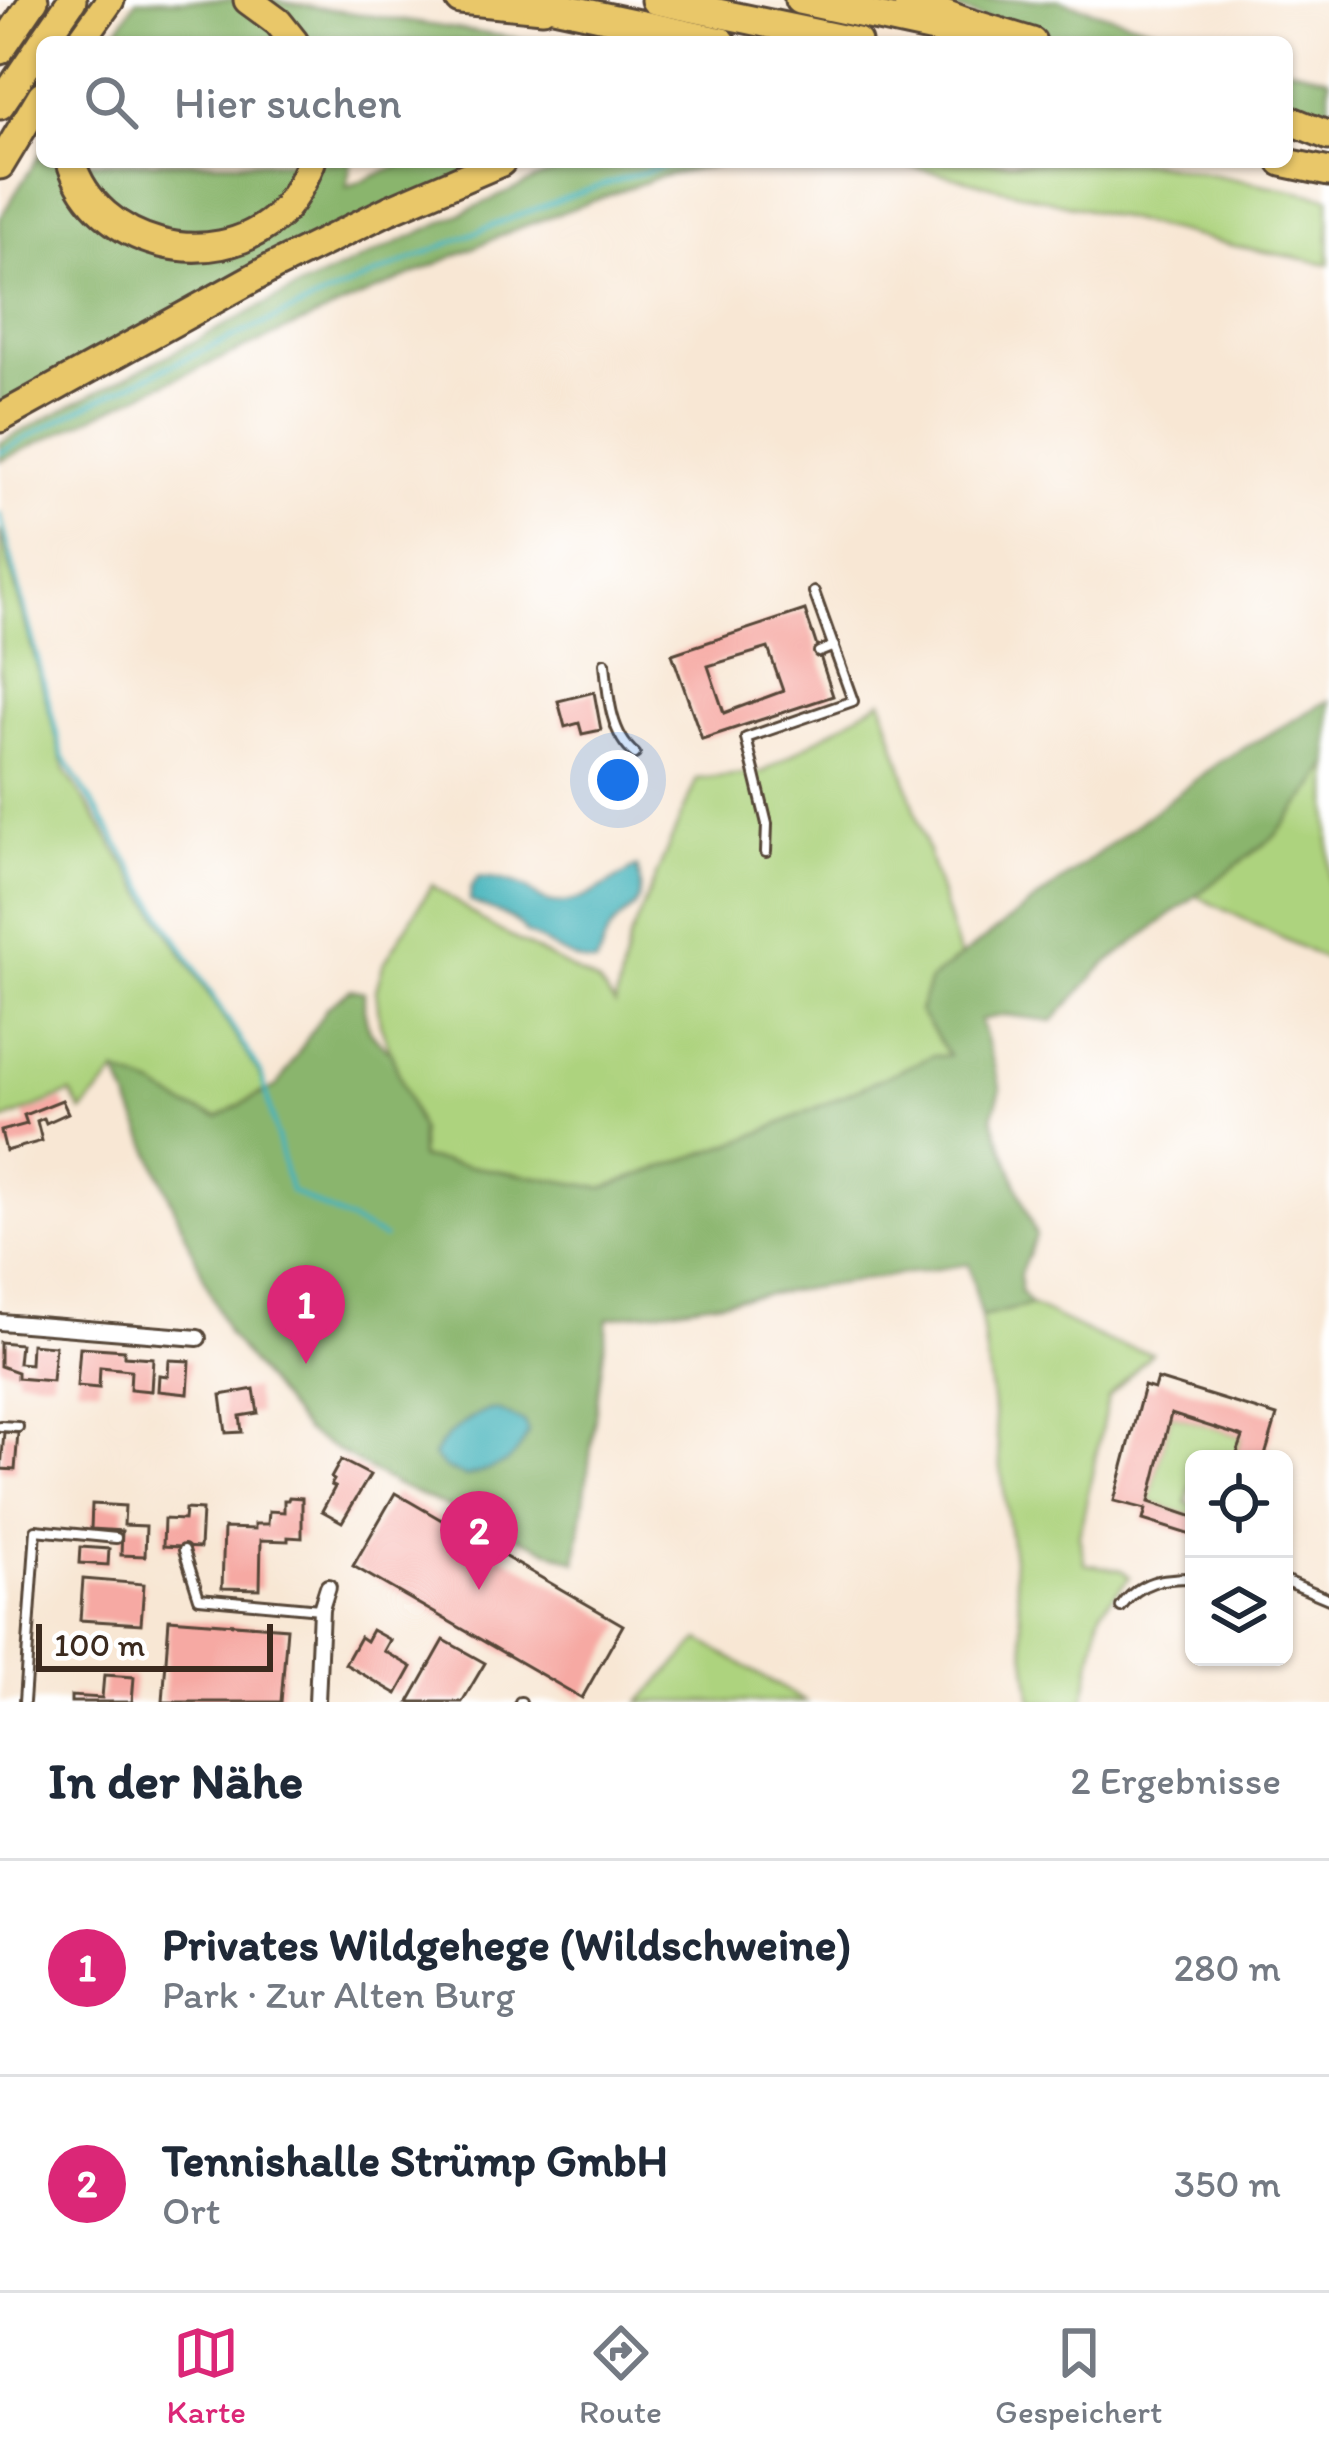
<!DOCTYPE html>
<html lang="de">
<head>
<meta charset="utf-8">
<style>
	:root { --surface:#fff; --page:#f6f6f7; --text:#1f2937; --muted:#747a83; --line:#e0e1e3; --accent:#db2777 }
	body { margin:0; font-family:Itim,sans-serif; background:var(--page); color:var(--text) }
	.controls { position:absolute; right:36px; bottom:36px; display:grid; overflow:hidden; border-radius:18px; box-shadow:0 3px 9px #0004 }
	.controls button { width:108px; height:108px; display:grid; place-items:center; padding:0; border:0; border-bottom:3px solid var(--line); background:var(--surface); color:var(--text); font:60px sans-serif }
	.scale { position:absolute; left:36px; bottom:30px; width:237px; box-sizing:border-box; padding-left:12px; border:6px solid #3b2a1e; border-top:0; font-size:33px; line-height:42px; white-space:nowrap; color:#3b2a1e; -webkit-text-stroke:9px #fff; paint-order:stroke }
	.you { position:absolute; left:618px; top:780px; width:42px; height:42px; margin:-30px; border:9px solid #fff; border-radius:50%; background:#1a73e8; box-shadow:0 0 0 18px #1a73e833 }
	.badge { display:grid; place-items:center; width:78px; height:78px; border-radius:50%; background:var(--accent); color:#fff; font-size:39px; font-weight:700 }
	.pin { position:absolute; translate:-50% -99px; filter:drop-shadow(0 3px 6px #0008) }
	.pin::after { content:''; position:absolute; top:63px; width:42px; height:36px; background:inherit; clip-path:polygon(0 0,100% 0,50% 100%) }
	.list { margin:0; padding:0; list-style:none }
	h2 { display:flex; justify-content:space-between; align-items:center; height:156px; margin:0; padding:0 48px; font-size:51px }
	h2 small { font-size:39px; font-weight:400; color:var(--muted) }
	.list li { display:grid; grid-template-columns:78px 1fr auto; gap:36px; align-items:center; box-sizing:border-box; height:216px; padding:0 48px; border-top:3px solid var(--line) }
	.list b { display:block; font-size:45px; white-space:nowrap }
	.list p { margin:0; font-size:39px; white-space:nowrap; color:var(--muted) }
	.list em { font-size:39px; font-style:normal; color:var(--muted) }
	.icon { flex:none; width:66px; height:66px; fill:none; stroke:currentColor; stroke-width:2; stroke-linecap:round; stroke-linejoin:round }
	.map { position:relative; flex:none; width:1329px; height:1702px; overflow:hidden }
	.search { position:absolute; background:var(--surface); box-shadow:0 3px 9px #0004; left:36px; right:36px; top:36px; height:132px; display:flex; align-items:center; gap:30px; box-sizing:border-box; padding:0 42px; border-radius:18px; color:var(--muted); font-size:45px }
	.sheet { height:588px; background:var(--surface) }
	nav { display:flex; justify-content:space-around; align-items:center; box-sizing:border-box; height:168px; border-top:3px solid var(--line); background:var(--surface); font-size:33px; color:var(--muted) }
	nav a { display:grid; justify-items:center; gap:6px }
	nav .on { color:var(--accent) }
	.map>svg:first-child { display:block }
	.green { fill:#add37e; stroke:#747e4e; stroke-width:3 }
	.forest { fill:#8ab56d; stroke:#627046; stroke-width:3 }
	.water { fill:#44b4bb; stroke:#406f6c; stroke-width:3 }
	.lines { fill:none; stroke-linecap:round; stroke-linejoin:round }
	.stream { stroke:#44b4bb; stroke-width:4.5 }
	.building { fill:#f6a9a3; fill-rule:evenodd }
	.lane-casing { stroke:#574639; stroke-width:14 }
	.street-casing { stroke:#574639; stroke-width:20 }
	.highway-casing { stroke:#574639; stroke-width:33 }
	.lane { stroke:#fff; stroke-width:8 }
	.street { stroke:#fff; stroke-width:14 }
	.highway { stroke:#e9c769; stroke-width:27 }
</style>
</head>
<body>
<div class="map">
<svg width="1329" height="1702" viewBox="0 0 1329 1702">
	<rect width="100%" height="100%" fill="#fff"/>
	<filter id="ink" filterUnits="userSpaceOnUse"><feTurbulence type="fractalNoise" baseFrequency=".00833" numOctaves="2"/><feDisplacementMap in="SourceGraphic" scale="24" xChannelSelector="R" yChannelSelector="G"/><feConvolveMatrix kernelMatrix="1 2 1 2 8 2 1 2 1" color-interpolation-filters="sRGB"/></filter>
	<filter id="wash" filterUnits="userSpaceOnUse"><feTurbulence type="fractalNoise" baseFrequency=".004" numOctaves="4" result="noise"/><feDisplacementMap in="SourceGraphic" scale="48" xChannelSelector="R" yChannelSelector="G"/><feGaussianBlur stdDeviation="2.7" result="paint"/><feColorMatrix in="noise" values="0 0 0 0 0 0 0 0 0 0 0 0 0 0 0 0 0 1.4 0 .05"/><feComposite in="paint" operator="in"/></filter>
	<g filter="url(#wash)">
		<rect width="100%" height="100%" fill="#f8e7d4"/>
		<g class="green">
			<polygon points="894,162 1147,162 1329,197 1329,264 1235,246"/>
			<polygon points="0,531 65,770 258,1072 266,1090 218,1117 187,1107 155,1087 117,1073 82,1112 71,1093 0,1122"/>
			<polygon points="882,700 960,958 930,980 950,1056 748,1138 603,1188 419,1158 420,1130 380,1024 376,990 383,965 432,885 489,925 599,984 615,1005 629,940 697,779 763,772"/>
			<polygon points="1329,763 1329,961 1195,895 1275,836 1318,782"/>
			<polygon points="1031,1305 1111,1343 1152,1353 1108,1398 1079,1536 1085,1564 1122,1570 1130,1577 1101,1610 1084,1702 1032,1702 981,1317"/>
			<polygon points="1171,1414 1243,1437 1235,1459 1194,1459 1194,1476 1186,1503 1194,1506 1194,1517 1149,1502"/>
			<polygon points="700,1640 806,1702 640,1702"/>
		</g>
		<g class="forest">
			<polygon points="136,0 271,0 539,42 110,42"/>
			<polygon points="934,0 1059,0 1198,42 1057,42 957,10"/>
			<polygon points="1287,67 1329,77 1329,115 1287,106"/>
			<polygon points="42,151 42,162 351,162 347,187 409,162 498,162 0,412 0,218"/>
			<polygon points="581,162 730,162 659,177 516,229 157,387 0,461 0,443 5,440 279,297 541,177"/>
			<polygon points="1329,700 1329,763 1318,782 1275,836 1103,966 1053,1021 1005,1015 980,1020 1001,1089 992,1117 1036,1236 1020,1274 1020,1291 1031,1305 981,1317 969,1264 608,1318 576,1562 392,1483 305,1431 228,1334 117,1073 155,1087 187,1107 218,1117 278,1085 327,1007 351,989 364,992 364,1009 369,1031 391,1053 420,1130 420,1158 603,1188 748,1138 932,1056 949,1056 919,1011 930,980 1218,763"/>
		</g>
		<g class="water">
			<path d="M 637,867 C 650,917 622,906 607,936 C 602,945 601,955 596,964 C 571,962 549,944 526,933 C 516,915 488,910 470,901 L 471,887 L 479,877 C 495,878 511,881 526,888 C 531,891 536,896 541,899 C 573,915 611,880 637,867 Z"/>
			<path d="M 489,1410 L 497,1410 L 524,1422 L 528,1432 C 515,1466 498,1467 466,1477 L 444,1468 L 433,1456 C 444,1434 466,1420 489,1410 Z"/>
		</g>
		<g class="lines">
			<g class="stream">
				<path d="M 0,453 C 100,395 207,348 313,302 C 431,250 554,196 679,162"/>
				<polyline points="0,514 63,756 261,1073 290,1191 384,1238"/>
			</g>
		</g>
		<g id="blocks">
			<g class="building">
				<path d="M 805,610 L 833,696 L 702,739 L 672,654 ZM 768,648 L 783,691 L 724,713 L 708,666 Z"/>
				<polygon points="594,692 601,730 582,734 579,723 565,727 558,701"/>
				<polygon points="62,1100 68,1113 46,1123 44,1118 37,1121 42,1141 6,1151 1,1131 27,1124 24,1115"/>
				<polygon points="0,1342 20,1344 18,1363 30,1364 31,1344 55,1346 52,1381 17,1378 17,1372 0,1366"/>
				<polygon points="80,1347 124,1350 124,1356 153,1358 151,1391 130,1389 131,1370 100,1367 99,1388 77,1386"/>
				<polygon points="169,1360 190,1361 188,1394 158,1391 159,1375 168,1376"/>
				<polygon points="1157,1379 1277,1416 1264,1459 1235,1459 1243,1437 1171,1414 1149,1502 1194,1517 1194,1536 1143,1520 1146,1509 1114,1501 1144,1386 1154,1389"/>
				<polygon points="254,1389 258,1413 240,1416 242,1432 226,1433 221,1395"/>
				<polygon points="4,1432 18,1433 15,1470 1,1469"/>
				<polygon points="341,1460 370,1475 342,1522 322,1511 335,1487 331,1485 334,1480 331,1478"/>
				<polygon points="395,1493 623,1625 582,1698 353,1566"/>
				<polygon points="289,1497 302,1498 302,1538 288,1537 288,1541 261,1540 260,1589 222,1588 224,1528 255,1529 255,1524 268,1524 269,1511 284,1512 284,1500 288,1500"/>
				<polygon points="92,1504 125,1506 124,1525 146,1526 145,1556 121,1555 122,1531 91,1529"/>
				<polygon points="185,1509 202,1510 200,1548 163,1546 164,1519 184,1520"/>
				<polygon points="80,1547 109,1549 108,1565 79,1563"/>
				<polygon points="83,1579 144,1584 141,1624 80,1620"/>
				<polygon points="169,1619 287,1628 281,1702 163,1702"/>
				<polygon points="372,1630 390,1640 384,1651 412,1667 397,1694 345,1664 360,1637 366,1641"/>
				<polygon points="444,1640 485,1663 462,1702 409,1702"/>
				<polygon points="104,1675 134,1677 132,1702 71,1702 71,1696 102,1698"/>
			</g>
		</g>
	</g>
	<g filter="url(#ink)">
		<use href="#blocks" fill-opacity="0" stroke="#574639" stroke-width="3"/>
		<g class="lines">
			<defs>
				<g id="lane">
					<polyline points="819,652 834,646"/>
					<path d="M 605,663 C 608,694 610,734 635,754"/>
					<polyline points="766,852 767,824 746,738 853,701 814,592"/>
					<polyline points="0,1426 18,1427"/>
					<polyline points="184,1550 199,1598 320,1609"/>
					<polyline points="1284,1580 1329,1599"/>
					<path d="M 1121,1607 C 1140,1580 1163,1578 1194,1578"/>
					<polyline points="24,1702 36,1530 116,1538"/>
					<polyline points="520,1702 521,1702"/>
				</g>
				<g id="street">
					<polyline points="0,1322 198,1338"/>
					<polyline points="317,1702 321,1609 328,1587"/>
				</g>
				<g id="highway">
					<polyline points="248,0 278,22 294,42"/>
					<polyline points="460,0 543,8"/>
					<polyline points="526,0 722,42"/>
					<polyline points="655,0 857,42"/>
					<polyline points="799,0 995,42"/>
					<polyline points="907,0 963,21 1032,42"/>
					<polyline points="43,42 72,0"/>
					<polyline points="80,42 110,0"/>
					<polyline points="0,50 34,0"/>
					<polyline points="0,105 42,43"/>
					<polyline points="1287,119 1329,136"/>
					<path d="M 71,162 C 97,246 212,275 277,217 C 293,202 303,182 311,162"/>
					<polyline points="1282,162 1329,172"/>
					<polyline points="0,165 42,95"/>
					<polyline points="0,418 273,267 389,210 501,162"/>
				</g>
			</defs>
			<use href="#lane" class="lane-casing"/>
			<use href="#street" class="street-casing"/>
			<use href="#highway" class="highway-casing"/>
			<use href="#lane" class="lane"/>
			<use href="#street" class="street"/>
			<use href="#highway" class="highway"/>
		</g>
	</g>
</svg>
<div class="controls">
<button><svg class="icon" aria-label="locate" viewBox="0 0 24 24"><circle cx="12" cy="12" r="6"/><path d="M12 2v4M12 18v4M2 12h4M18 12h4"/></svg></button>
<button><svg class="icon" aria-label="layers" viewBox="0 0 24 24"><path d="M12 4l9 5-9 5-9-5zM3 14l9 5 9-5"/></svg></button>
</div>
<div class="scale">100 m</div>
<div class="you"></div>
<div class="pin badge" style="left:306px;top:1364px">1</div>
<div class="pin badge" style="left:479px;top:1590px">2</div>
<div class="search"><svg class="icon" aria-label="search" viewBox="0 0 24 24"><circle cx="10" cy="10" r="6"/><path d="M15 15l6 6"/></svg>Hier suchen</div>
</div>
<section class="sheet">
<h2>In der Nähe<small>2 Ergebnisse</small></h2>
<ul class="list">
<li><span class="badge">1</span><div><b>Privates Wildgehege (Wildschweine)</b><p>Park · Zur Alten Burg</p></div><em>280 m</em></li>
<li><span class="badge">2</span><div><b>Tennishalle Strümp GmbH</b><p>Ort</p></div><em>350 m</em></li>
</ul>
</section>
<nav>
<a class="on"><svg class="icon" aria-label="map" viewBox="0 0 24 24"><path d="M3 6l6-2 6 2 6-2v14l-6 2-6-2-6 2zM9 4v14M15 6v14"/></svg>Karte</a>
<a><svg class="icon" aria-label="directions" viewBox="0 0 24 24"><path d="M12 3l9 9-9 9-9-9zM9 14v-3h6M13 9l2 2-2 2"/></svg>Route</a>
<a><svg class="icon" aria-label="saved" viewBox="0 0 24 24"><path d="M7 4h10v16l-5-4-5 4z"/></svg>Gespeichert</a>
</nav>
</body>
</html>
